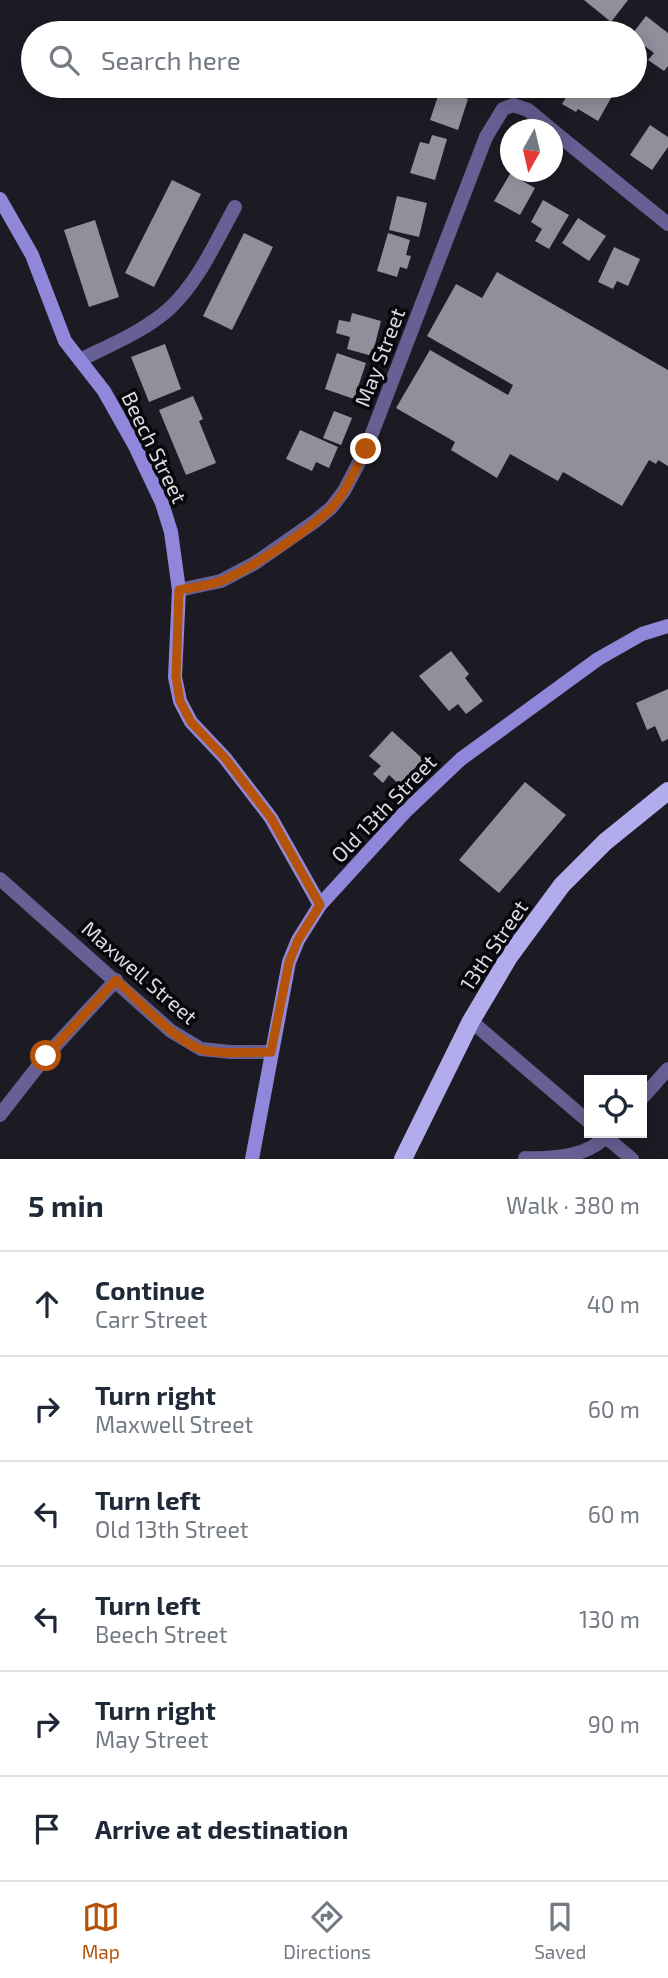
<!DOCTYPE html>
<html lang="en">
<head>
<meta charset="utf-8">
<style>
	:root { --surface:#fff; --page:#f6f6f7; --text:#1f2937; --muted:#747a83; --line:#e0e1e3; --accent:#b45309 }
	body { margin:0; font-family:"Exo 2",sans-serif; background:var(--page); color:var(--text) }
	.controls { position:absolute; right:21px; bottom:21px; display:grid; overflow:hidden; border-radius:0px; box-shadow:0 4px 18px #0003 }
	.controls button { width:63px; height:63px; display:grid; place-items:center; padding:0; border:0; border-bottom:2px solid var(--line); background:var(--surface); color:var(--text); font:35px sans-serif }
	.compass { position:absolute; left:500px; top:119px; width:63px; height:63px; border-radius:50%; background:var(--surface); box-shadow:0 4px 18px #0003; rotate:188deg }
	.stop { position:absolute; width:21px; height:21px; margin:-16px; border:5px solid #b45309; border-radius:50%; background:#fff }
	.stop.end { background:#b45309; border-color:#fff; box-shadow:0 2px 7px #0008 }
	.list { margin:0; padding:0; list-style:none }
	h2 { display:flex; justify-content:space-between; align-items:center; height:91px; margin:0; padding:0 28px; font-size:30px }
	h2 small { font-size:23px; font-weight:400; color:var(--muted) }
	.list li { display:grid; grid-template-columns:46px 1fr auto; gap:21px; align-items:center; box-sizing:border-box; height:105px; padding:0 28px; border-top:2px solid var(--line) }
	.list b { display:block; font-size:26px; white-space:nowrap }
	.list p { margin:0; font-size:23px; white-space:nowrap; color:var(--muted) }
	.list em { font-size:23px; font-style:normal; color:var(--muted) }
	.icon { flex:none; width:38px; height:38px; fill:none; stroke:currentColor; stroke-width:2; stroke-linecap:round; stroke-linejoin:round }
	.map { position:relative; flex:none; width:668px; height:1159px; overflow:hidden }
	.search { position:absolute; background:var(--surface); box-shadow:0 4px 18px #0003; left:21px; right:21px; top:21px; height:77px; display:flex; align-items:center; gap:18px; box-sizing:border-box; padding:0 24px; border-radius:38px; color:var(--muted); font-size:26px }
	.sheet { height:721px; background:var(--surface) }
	nav { display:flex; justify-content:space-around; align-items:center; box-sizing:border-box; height:98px; border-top:2px solid var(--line); background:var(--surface); font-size:19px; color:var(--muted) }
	nav a { display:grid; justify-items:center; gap:4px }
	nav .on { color:var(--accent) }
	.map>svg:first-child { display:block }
	.building { fill:#908f9b }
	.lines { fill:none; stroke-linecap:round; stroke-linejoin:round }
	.street { stroke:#666094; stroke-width:14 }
	.secondary { stroke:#9086da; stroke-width:14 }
	.primary { stroke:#b2aced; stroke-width:18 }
	.route { stroke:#b45309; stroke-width:9 }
	.labels { text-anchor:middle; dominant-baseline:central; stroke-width:7; stroke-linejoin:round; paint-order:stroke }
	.street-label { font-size:21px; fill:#dbdae1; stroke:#07060a }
</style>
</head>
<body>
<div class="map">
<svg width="668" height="1159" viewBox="0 0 668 1159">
	<rect width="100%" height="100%" fill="#1c1b24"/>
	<g class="building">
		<polygon points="584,0 628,0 611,22"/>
		<polygon points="646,16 668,33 668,66 664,71 648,60 654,53 635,39 633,33"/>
		<polygon points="573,86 605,86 601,92 611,98 598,121 578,109 576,112 562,104"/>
		<polygon points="440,90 468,99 458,130 430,120"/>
		<polygon points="650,125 668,137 668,147 652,170 630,155"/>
		<polygon points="432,135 447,139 435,180 410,173 420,142 429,144"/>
		<polygon points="510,174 535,188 520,215 494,201"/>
		<polygon points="172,180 201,194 154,287 125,273"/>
		<polygon points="397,196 427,203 419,237 389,230"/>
		<polygon points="543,200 569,215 549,249 535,241 542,229 531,222"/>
		<polygon points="578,218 606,236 589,261 562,243"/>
		<polygon points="95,220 119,297 89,307 64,230"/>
		<polygon points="244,233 273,247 232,330 203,316"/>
		<polygon points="388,233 410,240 406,255 411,256 407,269 400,267 397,277 377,271"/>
		<polygon points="614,247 640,259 628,286 617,281 613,289 598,282"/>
		<polygon points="497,272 668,370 668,466 658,460 656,464 649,460 622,506 563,472 558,481 510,454 497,478 451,450 455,442 396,408 430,350 508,395 513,385 427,336 456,284 482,298"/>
		<polygon points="352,313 381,321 372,356 347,349 350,337 336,333 339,320 350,322"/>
		<polygon points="165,344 181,389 149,402 131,357"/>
		<polygon points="337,353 366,363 354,399 325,389"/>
		<polygon points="193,396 203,419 199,421 216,463 186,475 159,410"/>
		<polygon points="334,411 352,418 341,445 323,438"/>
		<polygon points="300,430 338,447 329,468 316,462 312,471 286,459"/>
		<polygon points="451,651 469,674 465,678 483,701 466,714 458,704 449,711 419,676"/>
		<polygon points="668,689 668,739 662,742 655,726 647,730 636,703"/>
		<polygon points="392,731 423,759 400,785 389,775 383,783 373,774 381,766 369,756"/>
		<polygon points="525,782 566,815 499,893 459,860"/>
	</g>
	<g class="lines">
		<g class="street">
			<polyline points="552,130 668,224"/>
			<path d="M 80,360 C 110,345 145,331 170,308 C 199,281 216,241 235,207"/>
			<polyline points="179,590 221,581 255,563 314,522 331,508 344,491 366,449 486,137 503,109 513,105 528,110 552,130"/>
			<polyline points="0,879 171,1031 201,1049 231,1052 271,1052"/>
			<polyline points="471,1021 589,1122"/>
			<polyline points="642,1098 668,1069"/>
			<polyline points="0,1115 46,1056 116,980"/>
			<polyline points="601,1133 632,1159"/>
			<path d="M 525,1158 C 556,1159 588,1157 610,1133"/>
		</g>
		<g class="secondary">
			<polyline points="0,199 32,255 65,341 104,391 135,446 162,503 171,532 179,590 175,677 180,701 191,722 225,758 271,818 320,905"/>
			<polyline points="252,1159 289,962 298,940 320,905 405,812 461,759 598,659 642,634 668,626"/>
		</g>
		<polyline class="primary" points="403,1159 471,1021 509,957 562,885 605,842 668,791"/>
	</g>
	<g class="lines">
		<path class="route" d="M 46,1056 L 116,980 C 138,1000 173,1039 200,1049 C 219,1055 251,1052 271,1052 L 289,962 L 298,940 L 320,905 L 271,818 L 225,758 L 191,722 L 180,701 L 176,677 L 179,590 C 193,587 208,586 221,581 C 249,570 309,530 330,509 C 346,493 355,469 366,449"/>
	</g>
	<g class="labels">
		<g class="street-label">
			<text transform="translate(379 357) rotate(-69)">May Street</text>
			<text transform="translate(155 447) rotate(64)">Beech Street</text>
			<text transform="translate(383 808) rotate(-46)">Old 13th Street</text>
			<text transform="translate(493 945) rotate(-56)">13th Street</text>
			<text transform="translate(140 972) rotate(41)">Maxwell Street</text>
		</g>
	</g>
</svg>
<div class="controls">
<button><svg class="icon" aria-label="locate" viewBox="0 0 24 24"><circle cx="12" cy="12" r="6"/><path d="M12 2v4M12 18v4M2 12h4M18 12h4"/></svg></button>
</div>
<svg class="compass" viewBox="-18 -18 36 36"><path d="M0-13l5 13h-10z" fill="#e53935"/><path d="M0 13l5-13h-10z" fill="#747a83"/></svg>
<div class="stop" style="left:46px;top:1056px"></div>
<div class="stop end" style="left:366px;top:449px"></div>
<div class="search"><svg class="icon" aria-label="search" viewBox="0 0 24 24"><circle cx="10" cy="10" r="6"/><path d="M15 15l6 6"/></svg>Search here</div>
</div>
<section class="sheet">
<h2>5 min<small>Walk · 380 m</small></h2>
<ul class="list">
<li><svg class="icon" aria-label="ahead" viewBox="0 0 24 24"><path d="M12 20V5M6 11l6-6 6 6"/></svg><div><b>Continue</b><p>Carr Street</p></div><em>40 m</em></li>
<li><svg class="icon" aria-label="right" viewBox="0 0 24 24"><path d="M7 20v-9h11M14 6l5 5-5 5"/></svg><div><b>Turn right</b><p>Maxwell Street</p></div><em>60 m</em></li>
<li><svg class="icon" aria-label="left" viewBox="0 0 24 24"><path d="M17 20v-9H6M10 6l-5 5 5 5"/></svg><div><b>Turn left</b><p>Old 13th Street</p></div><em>60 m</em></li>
<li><svg class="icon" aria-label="left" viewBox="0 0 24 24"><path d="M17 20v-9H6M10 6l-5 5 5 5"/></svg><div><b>Turn left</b><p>Beech Street</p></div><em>130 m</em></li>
<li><svg class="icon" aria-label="right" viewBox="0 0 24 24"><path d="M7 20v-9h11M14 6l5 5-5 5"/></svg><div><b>Turn right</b><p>May Street</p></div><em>90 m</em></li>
<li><svg class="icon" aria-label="arrive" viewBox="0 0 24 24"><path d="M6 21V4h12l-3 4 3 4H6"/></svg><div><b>Arrive at destination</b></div></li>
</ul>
</section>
<nav>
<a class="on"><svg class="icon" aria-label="map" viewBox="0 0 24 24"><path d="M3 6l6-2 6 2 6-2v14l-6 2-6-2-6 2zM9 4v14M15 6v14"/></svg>Map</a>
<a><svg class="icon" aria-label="directions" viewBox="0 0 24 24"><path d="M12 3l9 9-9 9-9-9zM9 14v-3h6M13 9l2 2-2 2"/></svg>Directions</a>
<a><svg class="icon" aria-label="saved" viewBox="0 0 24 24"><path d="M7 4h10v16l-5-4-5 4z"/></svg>Saved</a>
</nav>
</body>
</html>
